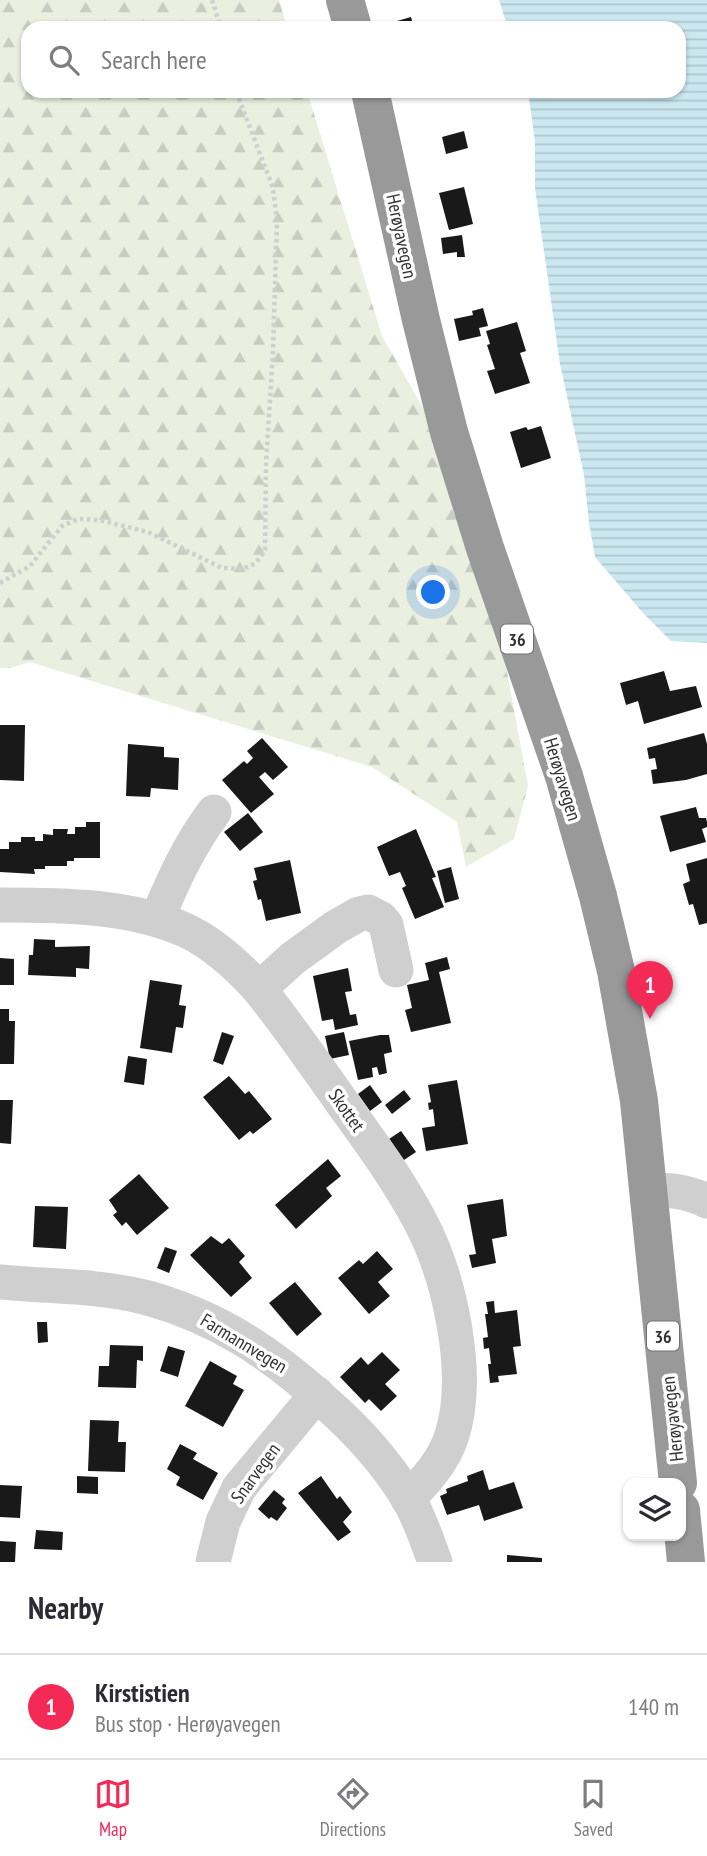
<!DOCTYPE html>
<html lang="en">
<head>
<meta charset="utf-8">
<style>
	:root { --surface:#fff; --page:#f2f2f3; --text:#2b2b33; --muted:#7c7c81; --line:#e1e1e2; --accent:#f32a56 }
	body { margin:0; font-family:"PT Sans Narrow",sans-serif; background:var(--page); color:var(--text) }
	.controls { position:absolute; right:21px; bottom:21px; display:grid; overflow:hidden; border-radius:14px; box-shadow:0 2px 5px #0004 }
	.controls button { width:63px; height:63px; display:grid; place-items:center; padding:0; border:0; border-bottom:2px solid var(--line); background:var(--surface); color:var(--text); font:35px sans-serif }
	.you { position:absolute; left:434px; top:593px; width:24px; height:24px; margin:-18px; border:5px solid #fff; border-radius:50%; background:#1a73e8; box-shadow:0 0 0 10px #1a73e833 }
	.badge { display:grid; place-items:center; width:46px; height:46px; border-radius:50%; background:var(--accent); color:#fff; font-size:23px; font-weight:700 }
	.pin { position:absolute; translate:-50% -58px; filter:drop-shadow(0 2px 4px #0008) }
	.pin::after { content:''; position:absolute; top:37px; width:24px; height:21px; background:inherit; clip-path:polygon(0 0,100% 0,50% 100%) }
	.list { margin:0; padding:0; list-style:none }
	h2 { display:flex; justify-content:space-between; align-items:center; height:91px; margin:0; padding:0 28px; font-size:30px }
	h2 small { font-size:23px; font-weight:400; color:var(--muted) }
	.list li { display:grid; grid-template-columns:46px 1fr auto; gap:21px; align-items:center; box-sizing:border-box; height:105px; padding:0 28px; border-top:2px solid var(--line) }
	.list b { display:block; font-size:26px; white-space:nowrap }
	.list p { margin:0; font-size:23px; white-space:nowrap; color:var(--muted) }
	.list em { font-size:23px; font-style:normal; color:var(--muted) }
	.icon { flex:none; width:38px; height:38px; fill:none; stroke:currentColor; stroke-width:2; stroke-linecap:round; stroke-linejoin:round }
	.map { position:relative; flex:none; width:707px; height:1562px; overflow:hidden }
	.search { position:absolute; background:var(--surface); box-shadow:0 2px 5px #0004; left:21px; right:21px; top:21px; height:77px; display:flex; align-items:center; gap:18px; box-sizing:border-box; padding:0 24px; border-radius:21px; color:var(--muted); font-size:26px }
	.sheet { height:196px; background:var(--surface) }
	nav { display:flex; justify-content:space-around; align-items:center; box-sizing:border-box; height:98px; border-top:2px solid var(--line); background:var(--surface); font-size:19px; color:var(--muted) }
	nav a { display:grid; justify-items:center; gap:4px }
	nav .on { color:var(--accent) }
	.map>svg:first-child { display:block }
	.forest { fill:url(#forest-firs) }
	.water { fill:url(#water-rules) }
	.building { fill:#191919 }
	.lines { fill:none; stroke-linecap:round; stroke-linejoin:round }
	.path { stroke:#cfcfcf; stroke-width:4.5; stroke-dasharray:3.5 3.5; stroke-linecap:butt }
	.minor { stroke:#cfcfcf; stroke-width:35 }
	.highway { stroke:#999; stroke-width:38 }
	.labels { text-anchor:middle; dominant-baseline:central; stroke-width:7; stroke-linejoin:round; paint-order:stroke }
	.shield { fill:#fff; stroke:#707070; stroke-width:2 }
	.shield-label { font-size:18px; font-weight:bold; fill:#323232 }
	.street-label { font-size:19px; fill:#323232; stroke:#fff }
</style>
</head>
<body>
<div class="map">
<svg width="707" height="1562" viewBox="0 0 707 1562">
	<defs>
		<pattern id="forest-firs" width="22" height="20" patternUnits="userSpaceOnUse" patternTransform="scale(1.75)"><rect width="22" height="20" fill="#eaefe0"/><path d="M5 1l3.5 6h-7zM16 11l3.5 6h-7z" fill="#c9cdc1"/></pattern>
		<pattern id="water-rules" width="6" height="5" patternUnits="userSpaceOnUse" patternTransform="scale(1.75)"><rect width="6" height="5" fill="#cbe7f0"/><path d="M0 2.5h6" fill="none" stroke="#afc7ce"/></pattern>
	</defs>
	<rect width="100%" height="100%" fill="#fff"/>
	<polygon class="forest" points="0,0 279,0 287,28 28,28 28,91 307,91 382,336 475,499 528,786 514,839 466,867 457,822 372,767 30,662 10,668 0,668"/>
	<polygon class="water" points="499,0 707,0 707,643 671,641 643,613 595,557 589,523 584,475 560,364 535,188 535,142 528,91 679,91 679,28 508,28"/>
	<g class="building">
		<polygon points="411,17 414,28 392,28 390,23"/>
		<polygon points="464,131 468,148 446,154 442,137"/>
		<polygon points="464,187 473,224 449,230 439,193"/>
		<polygon points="462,235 465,257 457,257 457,252 443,254 441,238"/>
		<polygon points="483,308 488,326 479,328 481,336 459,341 454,319 473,315 472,311"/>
		<polygon points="517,322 526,351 520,353 530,383 495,394 487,371 495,369 487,345 490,344 486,331"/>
		<polygon points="541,426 551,458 521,468 510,432 526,427 528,430"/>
		<polygon points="664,671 670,691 696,686 702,707 644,724 638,701 626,705 620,683"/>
		<polygon points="0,725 25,725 24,781 0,780"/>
		<polygon points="704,733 707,744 707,774 686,780 653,784 651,770 657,769 655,758 649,759 647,748"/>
		<polygon points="262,738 288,767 273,780 265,772 259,777 274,794 251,813 222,780 244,761 247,764 253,758 247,751"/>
		<polygon points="128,744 164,747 164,757 179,758 178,790 151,788 150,797 126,796"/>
		<polygon points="696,807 699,818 706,818 707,822 707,827 702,829 706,842 670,852 660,816"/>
		<polygon points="248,813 263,832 240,851 224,832"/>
		<polygon points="86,822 100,822 100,858 74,858 74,861 67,861 67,866 45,866 45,869 34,869 35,874 0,872 0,849 9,849 9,842 21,842 21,837 35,837 35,841 43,841 43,834 53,835 53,829 68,829 67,834 75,834 75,827 86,827"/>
		<polygon points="416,829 436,877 432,878 444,907 415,919 402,888 406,886 400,872 389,876 377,847"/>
		<polygon points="707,858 707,923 699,925 693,904 689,905 683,884 690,881 686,864"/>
		<polygon points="290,860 301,913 266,921 261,899 258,900 253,881 257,880 254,868"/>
		<polygon points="451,867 459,899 445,903 437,871"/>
		<polygon points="34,939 55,940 55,947 90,946 89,969 76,968 76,977 28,975 29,955 33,955"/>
		<polygon points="447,957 450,969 439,972 451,1023 411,1032 405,1010 412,1008 407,985 429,980 425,963"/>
		<polygon points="0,958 14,959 14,985 0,985"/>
		<polygon points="348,968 352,991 345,992 350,1015 356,1014 358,1025 335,1030 333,1019 322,1021 313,976"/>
		<polygon points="150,980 182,985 179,1005 186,1006 183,1028 176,1027 172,1053 140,1048"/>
		<polygon points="0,1009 9,1009 9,1021 15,1021 14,1064 0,1064"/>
		<polygon points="222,1032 234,1036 223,1065 213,1061"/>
		<polygon points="344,1032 349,1055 330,1059 325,1036"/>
		<polygon points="380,1035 389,1035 392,1052 384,1054 387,1073 379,1075 377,1067 372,1068 373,1077 358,1080 349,1041"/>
		<polygon points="128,1056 147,1059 144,1085 124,1082"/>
		<polygon points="229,1076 245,1094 249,1091 272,1119 253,1134 250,1131 239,1140 203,1097"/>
		<polygon points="457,1080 468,1144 426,1151 422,1128 435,1126 433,1109 429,1110 428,1103 431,1102 428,1085"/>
		<polygon points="370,1085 382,1102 370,1111 358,1094"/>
		<polygon points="404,1090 411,1099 392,1114 385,1105"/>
		<polygon points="0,1100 13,1100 11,1144 0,1143"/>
		<polygon points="401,1131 416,1152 404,1160 389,1139"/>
		<polygon points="328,1159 341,1176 326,1188 332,1196 296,1229 275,1205"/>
		<polygon points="139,1174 169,1208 137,1235 126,1222 122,1226 113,1215 117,1212 109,1200"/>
		<polygon points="503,1199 507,1236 492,1239 496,1263 472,1268 469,1255 476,1254 467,1205"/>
		<polygon points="35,1206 68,1207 66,1249 33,1247"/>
		<polygon points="211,1236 222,1244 229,1238 245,1256 239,1262 252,1278 231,1297 190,1255"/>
		<polygon points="165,1247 177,1251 169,1273 157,1268"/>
		<polygon points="377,1251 393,1269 378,1282 390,1296 369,1314 338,1278 359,1260 363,1264"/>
		<polygon points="295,1282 322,1314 297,1336 269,1303"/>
		<polygon points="494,1301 495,1313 517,1310 521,1346 513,1347 517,1374 498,1376 499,1382 490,1383 488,1364 491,1364 489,1348 484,1349 483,1338 488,1337 485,1314 488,1314 486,1302"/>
		<polygon points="37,1322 47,1322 48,1342 38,1343"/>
		<polygon points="110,1345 143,1346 143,1361 137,1360 136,1388 98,1387 99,1366 109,1366"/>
		<polygon points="168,1346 185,1351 178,1377 160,1371"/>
		<polygon points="382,1352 400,1370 385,1384 397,1396 381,1411 369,1399 365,1403 340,1377 361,1357 368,1365"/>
		<polygon points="210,1361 237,1376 233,1384 244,1390 223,1427 185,1406"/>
		<polygon points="90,1420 119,1421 118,1442 126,1442 125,1472 88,1471"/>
		<polygon points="180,1444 197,1453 193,1459 218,1473 203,1500 176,1485 180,1477 167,1469"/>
		<polygon points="483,1470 489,1490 514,1482 523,1508 484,1521 479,1505 447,1515 440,1496 447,1493 446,1489 468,1481 467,1476"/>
		<polygon points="77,1476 98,1477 98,1494 77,1493"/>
		<polygon points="321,1476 337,1499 340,1496 352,1512 343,1522 351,1532 338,1541 298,1493"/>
		<polygon points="0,1485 22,1486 20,1518 0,1517"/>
		<polygon points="274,1490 285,1499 282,1503 287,1508 277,1521 271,1517 269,1519 258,1509"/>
		<polygon points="36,1530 63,1532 62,1550 34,1549"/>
		<polygon points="0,1541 16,1542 15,1562 0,1562"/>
		<polygon points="507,1555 542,1558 542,1562 507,1562"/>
	</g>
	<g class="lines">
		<g class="path">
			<polyline points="212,0 221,28"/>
			<polyline points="0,583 30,566 62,526 78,519 99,520 148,532 222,568 243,569 256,563 265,550 266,465 273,351 277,220 273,188 236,91"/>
		</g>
		<g class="minor">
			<path d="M 0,905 C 61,905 131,905 187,931 C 214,944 239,967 259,989 C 288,1025 314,1063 341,1101 C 369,1140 398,1179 420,1221 C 450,1277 472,1377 451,1438 C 443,1462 425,1481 408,1499"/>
			<path d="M 157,919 C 174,879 188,847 214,812"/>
			<polyline points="259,989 292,959 336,927 359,914 368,912 381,919 386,925 396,970"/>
			<path d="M 648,1190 C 670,1190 687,1191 707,1201"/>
			<path d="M 0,1282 C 50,1287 99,1285 148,1298 C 219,1318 271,1353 325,1402 C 357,1430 386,1462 408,1498 C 420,1518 427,1541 435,1562"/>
			<polyline points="213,1562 223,1522 239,1488 317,1394"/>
		</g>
		<g class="highway">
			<polyline points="345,0 353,28"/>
			<polyline points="370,91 421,320 449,432 485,548 564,776 598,896 616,971 639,1101 678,1483"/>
			<polyline points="681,1510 686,1562"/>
		</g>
	</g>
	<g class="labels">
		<g class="shield">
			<rect x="501" y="624.5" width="32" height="29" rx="5"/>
			<rect x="647" y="1321.5" width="32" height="29" rx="5"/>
		</g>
		<g class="shield-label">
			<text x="517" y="639">36</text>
			<text x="663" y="1336">36</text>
		</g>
		<g class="street-label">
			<text transform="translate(402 236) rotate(78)">Herøyavegen</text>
			<text transform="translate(563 779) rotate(73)">Herøyavegen</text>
			<text transform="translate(347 1110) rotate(55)">Skottet</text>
			<text transform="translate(244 1343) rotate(31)">Farmannvegen</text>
			<text transform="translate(672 1419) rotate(-96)">Herøyavegen</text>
			<text transform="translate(255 1473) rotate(-54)">Snarvegen</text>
		</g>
	</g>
</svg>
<div class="controls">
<button><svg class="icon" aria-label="layers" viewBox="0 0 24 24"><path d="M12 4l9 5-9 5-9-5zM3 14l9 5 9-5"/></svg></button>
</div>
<div class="you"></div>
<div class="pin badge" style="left:650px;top:1019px">1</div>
<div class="search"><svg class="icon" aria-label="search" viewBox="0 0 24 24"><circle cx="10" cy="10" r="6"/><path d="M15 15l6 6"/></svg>Search here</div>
</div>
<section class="sheet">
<h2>Nearby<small></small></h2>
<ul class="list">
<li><span class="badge">1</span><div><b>Kirstistien</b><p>Bus stop · Herøyavegen</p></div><em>140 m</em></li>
</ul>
</section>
<nav>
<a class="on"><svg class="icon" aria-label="map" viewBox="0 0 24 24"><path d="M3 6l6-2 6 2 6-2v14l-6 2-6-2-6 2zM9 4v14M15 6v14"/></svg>Map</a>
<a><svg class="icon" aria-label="directions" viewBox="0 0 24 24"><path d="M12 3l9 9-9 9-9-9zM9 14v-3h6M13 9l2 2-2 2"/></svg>Directions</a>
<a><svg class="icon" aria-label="saved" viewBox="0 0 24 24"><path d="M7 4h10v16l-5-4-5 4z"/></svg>Saved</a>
</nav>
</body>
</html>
